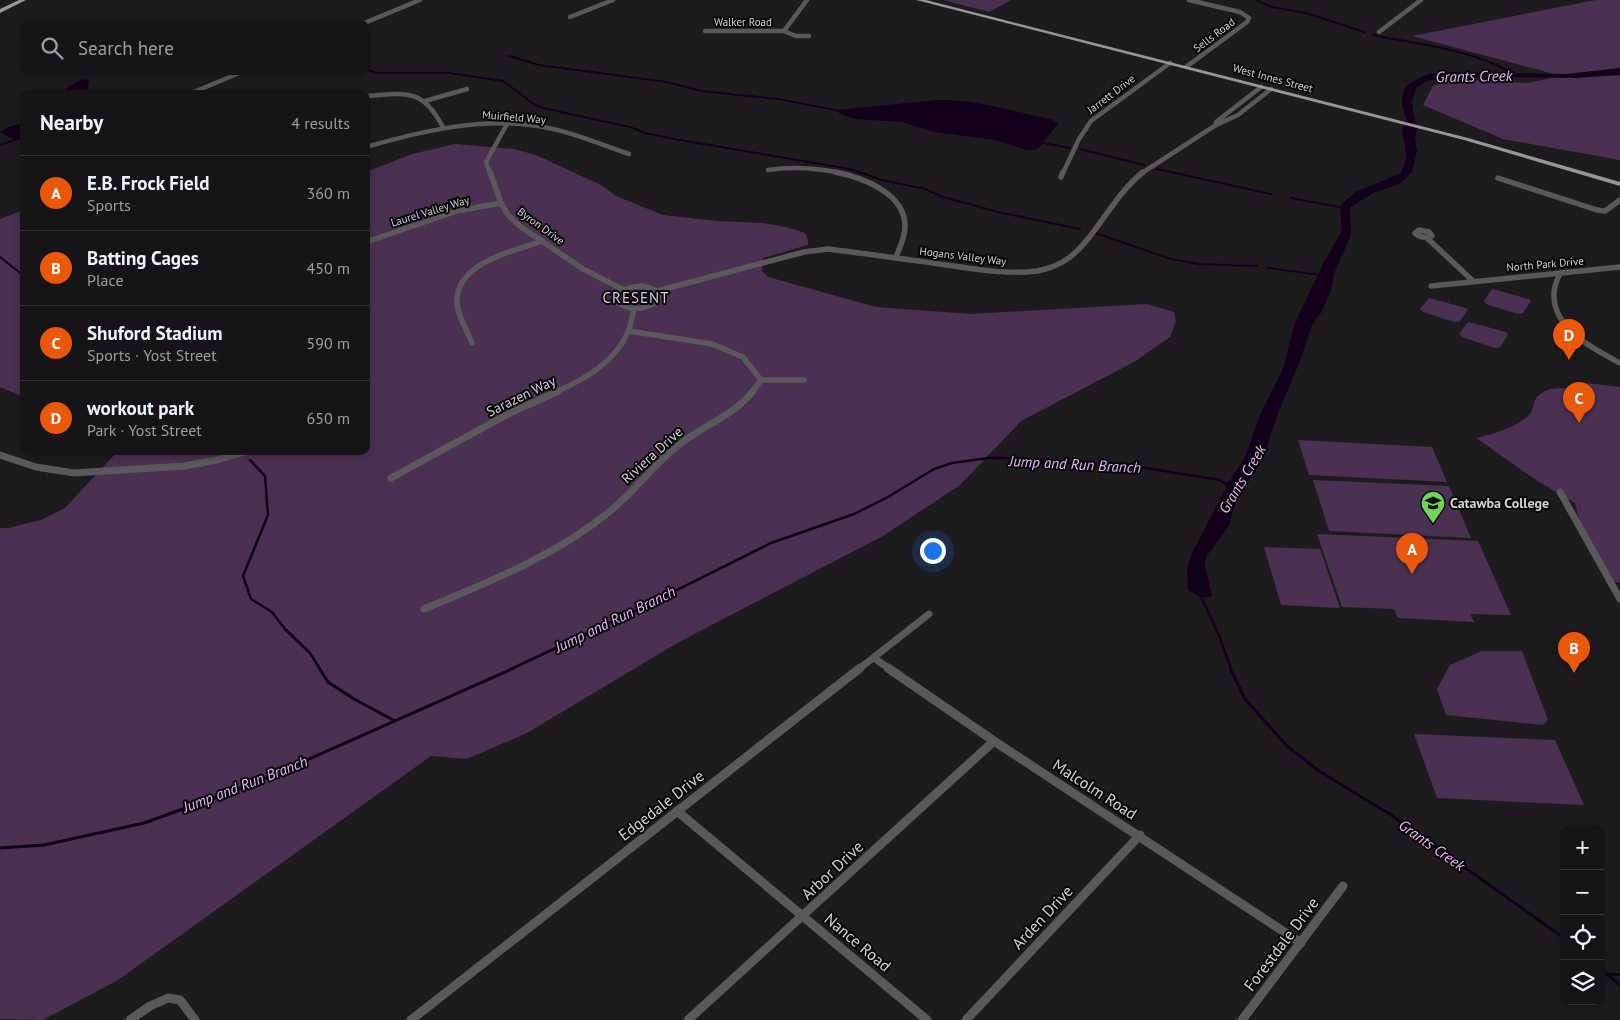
<!DOCTYPE html>
<html lang="en">
<head>
<meta charset="utf-8">
<style>
	:root { --surface:#161417; --page:#232124; --text:#f1f3f6; --muted:#9e9ea1; --line:#353336; --accent:#ea580c }
	body { margin:0; font-family:"PT Sans",sans-serif; background:var(--page); color:var(--text) }
	.controls { position:absolute; right:15px; bottom:15px; display:grid; overflow:hidden; border-radius:10px; box-shadow:0 2px 8px #0003 }
	.controls button { width:45px; height:45px; display:grid; place-items:center; padding:0; border:0; border-bottom:1px solid var(--line); background:var(--surface); color:var(--text); font:25px sans-serif }
	.you { position:absolute; left:932px; top:550px; width:18px; height:18px; margin:-12px; border:4px solid #fff; border-radius:50%; background:#1a73e8; box-shadow:0 0 0 8px #1a73e833 }
	.badge { display:grid; place-items:center; width:32px; height:32px; border-radius:50%; background:var(--accent); color:#fff; font-size:16px; font-weight:700 }
	.pin { position:absolute; translate:-50% -41px; filter:drop-shadow(0 1px 2px #0008) }
	.pin::after { content:''; position:absolute; top:26px; width:18px; height:15px; background:inherit; clip-path:polygon(0 0,100% 0,50% 100%) }
	.list { margin:0; padding:0; list-style:none }
	h2 { display:flex; justify-content:space-between; align-items:center; height:65px; margin:0; padding:0 20px; font-size:21px }
	h2 small { font-size:16px; font-weight:400; color:var(--muted) }
	.list li { display:grid; grid-template-columns:32px 1fr auto; gap:15px; align-items:center; box-sizing:border-box; height:75px; padding:0 20px; border-top:1px solid var(--line) }
	.list b { display:block; font-size:19px; white-space:nowrap }
	.list p { margin:0; font-size:16px; white-space:nowrap; color:var(--muted) }
	.list em { font-size:16px; font-style:normal; color:var(--muted) }
	.icon { flex:none; width:28px; height:28px; fill:none; stroke:currentColor; stroke-width:2; stroke-linecap:round; stroke-linejoin:round }
	.map { position:relative; flex:none; width:1620px; height:1020px; overflow:hidden }
	.search { position:absolute; background:var(--surface); box-shadow:0 2px 8px #0003; left:20px; top:20px; width:350px; height:55px; display:flex; align-items:center; gap:12px; box-sizing:border-box; padding:0 18px; border-radius:10px; color:var(--muted); font-size:19px }
	.panel { position:absolute; background:var(--surface); box-shadow:0 2px 8px #0003; left:20px; top:90px; width:350px; height:365px; border-radius:10px }
	.map>svg:first-child { display:block }
	.green { fill:#4a3051 }
	.water { fill:#13001a }
	.lines { fill:none; stroke-linecap:round; stroke-linejoin:round }
	.stream-far2 { stroke:#13001a; stroke-width:2 }
	.stream-far1 { stroke:#13001a; stroke-width:2.5 }
	.stream { stroke:#13001a; stroke-width:3 }
	.street-far3 { stroke:#5a585a; stroke-width:4.5 }
	.street-far2 { stroke:#5a585a; stroke-width:5.5 }
	.street-far1 { stroke:#5a585a; stroke-width:7 }
	.street { stroke:#5a585a; stroke-width:9 }
	.primary { fill:#989599; fill-rule:evenodd }
	.labels { text-anchor:middle; dominant-baseline:central; stroke-width:4; stroke-linejoin:round; paint-order:stroke }
	.far-street-label { font-size:11px; fill:#d4d2d5; stroke:#070608 }
	.street-label { font-size:14px; fill:#d4d2d5; stroke:#070608 }
	.poi-label { font-size:14px; font-weight:bold; fill:#d4d2d5; stroke:#070608; text-anchor:start }
	.water-label { font-size:15px; font-style:italic; fill:#ecb8f9; stroke:#070608 }
	.neighbourhood-label { font-size:15px; letter-spacing:1px; fill:#d5d1d6; stroke:#070608 }
	.near-street-label { font-size:16px; fill:#d4d2d5; stroke:#070608 }
</style>
</head>
<body>
<div class="map">
<svg width="1620" height="1020" viewBox="0 0 1620 1020">
	<rect width="100%" height="100%" fill="#1e1b1f"/>
	<g class="green">
		<polygon points="943,0 1011,0 989,12"/>
		<polygon points="1596,0 1620,0 1620,160 1503,139 1423,105 1433,86 1447,81 1459,79 1528,83 1561,76 1412,36"/>
		<polygon points="455,144 514,149 536,155 601,185 616,196 663,215 718,221 763,223 786,227 805,233 808,240 808,245 763,258 762,271 768,277 876,307 971,314 1147,304 1174,312 1176,321 1170,337 1134,362 1021,421 960,485 883,536 679,642 527,733 467,759 431,756 118,980 43,1020 0,1019 0,528 8,528 41,520 65,508 118,451 366,451 366,172 412,154"/>
		<polygon points="24,210 24,397 0,387 0,219"/>
		<polygon points="1492,289 1529,299 1531,301 1523,313 1518,314 1486,304 1484,301"/>
		<polygon points="1429,298 1466,308 1468,310 1459,322 1454,322 1423,312 1420,309"/>
		<polygon points="1468,322 1506,332 1508,335 1500,347 1495,348 1462,337 1459,334"/>
		<path d="M 1577,382 L 1620,387 L 1620,583 L 1610,580 L 1584,538 L 1575,503 L 1539,482 L 1476,438 C 1493,434 1518,427 1530,414 C 1533,411 1533,404 1535,400 C 1543,386 1562,388 1575,389 Z"/>
		<polygon points="1298,440 1432,447 1447,482 1309,475"/>
		<polygon points="1313,480 1449,486 1471,538 1329,531"/>
		<polygon points="1317,534 1478,541 1511,615 1470,614 1474,622 1398,618 1394,609 1342,607"/>
		<polygon points="1264,547 1320,549 1340,608 1281,605"/>
		<polygon points="1482,651 1522,651 1548,720 1543,725 1446,715 1437,689 1450,665"/>
		<polygon points="1414,734 1555,740 1584,805 1437,798"/>
	</g>
	<g class="water">
		<path d="M 1620,68 L 1620,75 L 1575,78 L 1450,76 L 1427,81 L 1416,88 L 1412,101 L 1413,112 L 1418,127 L 1415,137 L 1417,151 L 1412,172 L 1401,183 L 1373,193 L 1351,207 L 1350,214 L 1351,233 L 1349,240 L 1335,271 L 1331,290 L 1326,302 L 1321,313 L 1312,325 L 1300,361 L 1278,413 L 1262,461 L 1240,494 L 1233,509 L 1230,524 L 1206,557 L 1205,565 L 1212,596 L 1201,598 L 1188,590 L 1187,569 L 1191,555 L 1226,488 L 1225,483 L 1230,481 L 1245,457 L 1260,415 L 1283,369 L 1295,323 L 1324,262 L 1342,231 L 1340,211 L 1342,204 L 1356,192 L 1401,173 L 1406,160 L 1405,146 L 1402,131 L 1407,120 C 1402,108 1399,98 1406,86 L 1425,75 L 1442,72 L 1566,74 Z"/>
		<polygon points="82,79 89,80 88,89 81,94 57,94"/>
		<path d="M 936,100 C 975,99 1012,111 1050,119 L 1058,124 L 1044,141 L 1044,143 L 1036,150 L 1027,150 L 995,140 L 935,132 L 901,122 L 856,119 L 840,114 L 837,110 Z"/>
		<polygon points="24,123 24,138 15,140 0,132 8,127"/>
	</g>
	<g class="lines">
		<g class="stream-far2">
			<polyline points="1256,0 1272,7 1306,13 1364,32"/>
			<path d="M 1373,35 C 1421,45 1471,49 1514,74"/>
			<polyline points="509,56 539,65 667,82 701,91 779,99 840,111"/>
			<polyline points="366,69 376,73 449,73 503,81 535,105 543,108 630,127 645,133 674,139 850,169 882,180 925,189 943,197 998,212 1080,229"/>
			<polyline points="1043,143 1070,148"/>
			<polyline points="0,145 17,139"/>
			<polyline points="1080,149 1144,165"/>
			<polyline points="1157,169 1271,194"/>
			<polyline points="1291,198 1344,208"/>
			<polyline points="1095,233 1171,259 1199,264 1257,266"/>
			<polyline points="0,257 24,276"/>
			<polyline points="1268,268 1321,275"/>
		</g>
		<g class="stream-far1">
			<polyline points="250,460 265,476 268,515 243,576 251,599 272,612 285,629 310,653 320,669"/>
			<polyline points="1201,597 1218,633 1231,669"/>
			<polyline points="511,669 635,611 771,543 854,514 888,497 934,469 952,463 988,458 1022,458 1076,464 1121,464 1220,480 1226,484"/>
		</g>
		<g class="stream">
			<polyline points="319,668 328,682 354,699 395,721"/>
			<polyline points="1230,668 1245,699 1288,747 1319,771 1391,815 1564,938"/>
			<polyline points="0,848 44,845 144,823 255,783 514,668"/>
			<polyline points="1601,969 1620,985"/>
			<polyline points="1610,974 1620,975"/>
		</g>
		<g class="street-far3">
			<polyline points="570,17 613,0"/>
			<polyline points="362,24 420,0"/>
			<polyline points="705,31 784,31 796,36 809,36"/>
			<polyline points="784,31 807,0"/>
			<polyline points="1379,32 1421,0"/>
			<polyline points="1186,67 1247,22 1249,18 1240,12 1189,0"/>
			<polyline points="1261,87 1216,122 1216,125 1238,115 1271,89"/>
			<polyline points="189,94 244,71"/>
			<path d="M 366,96 C 407,93 422,88 443,127"/>
			<polyline points="425,101 467,89"/>
			<path d="M 366,147 C 422,131 480,117 538,126 C 570,131 599,144 629,154"/>
			<path d="M 768,170 C 793,166 816,168 841,173"/>
			<polyline points="490,173 486,162 507,124"/>
			<polyline points="1063,173 1079,139 1091,121 1170,63"/>
			<polyline points="1142,173 1216,125"/>
		</g>
		<g class="street-far2">
			<polyline points="490,172 501,203 508,215 521,227 583,269 624,290"/>
			<path d="M 835,172 C 861,177 906,193 905,227 C 905,237 900,247 896,257"/>
			<polyline points="1061,177 1063,172"/>
			<polyline points="1498,178 1597,210 1605,211 1620,200"/>
			<path d="M 1419,230 L 1429,232 L 1432,236 C 1426,238 1420,238 1415,233 Z"/>
			<polyline points="1427,238 1472,280"/>
			<polyline points="366,242 457,211 501,203"/>
			<path d="M 1560,273 C 1557,280 1553,288 1554,296 C 1554,329 1595,350 1620,363"/>
			<path d="M 642,286 L 653,289 L 659,295 L 657,302 C 644,310 631,311 618,303 C 616,289 631,287 642,286 Z"/>
			<polyline points="1431,286 1620,267"/>
			<path d="M 657,291 L 804,252 L 828,249 C 867,254 906,259 946,265 C 976,269 1007,275 1037,271 C 1048,269 1059,265 1069,258 C 1097,236 1112,197 1143,172"/>
			<polyline points="629,331 712,344 743,357 761,380 752,392"/>
			<path d="M 472,343 C 467,330 456,313 457,299 C 459,262 515,250 543,241"/>
			<polyline points="761,380 804,380"/>
			<path d="M 556,392 C 585,379 615,362 628,332 C 631,325 632,316 634,309"/>
		</g>
		<g class="street-far1">
			<polyline points="0,455 36,467 74,473 184,466 217,460 249,451"/>
			<polyline points="391,478 512,412 559,391"/>
			<polyline points="1560,492 1620,599"/>
			<path d="M 424,609 C 488,582 554,557 609,512 C 634,492 654,464 680,444 C 704,425 735,415 753,391"/>
			<polyline points="874,658 890,669"/>
			<polyline points="859,669 929,614"/>
		</g>
		<g class="street">
			<polyline points="888,668 994,741 1301,943"/>
			<polyline points="677,811 927,1020"/>
			<polyline points="130,1020 150,1006 168,998 180,1000 195,1020"/>
			<polyline points="411,1020 860,668"/>
			<polyline points="688,1020 994,741"/>
			<polyline points="966,1020 1140,835"/>
			<polyline points="1242,1020 1343,886"/>
		</g>
		<g class="primary">
			<polygon points="19,0 26,0 0,13 0,9"/>
			<polygon points="916,0 926,0 1468,138 1620,182 1620,186 1464,140"/>
		</g>
	</g>
	<defs>
		<symbol id="university-pin" viewBox="-11 -11 22 30"><path d="M0 17L-7.5 6A9.5 9.5 0 1 1 7.5 6Z" fill="#73d25c" stroke="#070608"/><path d="M0-5L7-2L0 1L-7-2ZM-4 1L0 2.5L4 1V4Q0 6-4 4Z" fill="#111"/></symbol>
	</defs>
	<g fill-rule="evenodd">
		<use href="#university-pin" x="1419" y="489" width="28" height="38"/>
	</g>
	<g class="labels">
		<g class="far-street-label">
			<text x="743" y="22">Walker Road</text>
			<text transform="translate(1214 35) rotate(-37)">Sells Road</text>
			<text transform="translate(1273 78) rotate(15)">West Innes Street</text>
			<text transform="translate(1111 94) rotate(-37)">Jarrett Drive</text>
			<text transform="translate(514 117) rotate(5)">Muirfield Way</text>
			<text transform="translate(430 211) rotate(-17)">Laurel Valley Way</text>
			<text transform="translate(541 226) rotate(36)">Byron Drive</text>
			<text transform="translate(963 256) rotate(7)">Hogans Valley Way</text>
			<text transform="translate(1545 264) rotate(-5)">North Park Drive</text>
		</g>
		<g class="street-label">
			<text transform="translate(521 396) rotate(-26)">Sarazen Way</text>
			<text transform="translate(652 455) rotate(-42)">Riviera Drive</text>
		</g>
		<g class="poi-label">
			<text x="1450" y="503">Catawba College</text>
		</g>
		<g class="water-label">
			<text transform="translate(1474 76) rotate(-1)">Grants Creek</text>
			<text transform="translate(1075 464) rotate(3)">Jump and Run Branch</text>
			<text transform="translate(1242 479) rotate(-59)">Grants Creek</text>
			<text transform="translate(615 619) rotate(-26)">Jump and Run Branch</text>
			<text transform="translate(245 784) rotate(-21)">Jump and Run Branch</text>
			<text transform="translate(1432 845) rotate(35)">Grants Creek</text>
		</g>
		<g class="neighbourhood-label">
			<text x="636" y="297">CRESENT</text>
		</g>
		<g class="near-street-label">
			<text transform="translate(1095 789) rotate(33)">Malcolm Road</text>
			<text transform="translate(661 805) rotate(-38)">Edgedale Drive</text>
			<text transform="translate(832 870) rotate(-43)">Arbor Drive</text>
			<text transform="translate(1042 917) rotate(-47)">Arden Drive</text>
			<text transform="translate(858 942) rotate(40)">Nance Road</text>
			<text transform="translate(1281 944) rotate(-53)">Forestdale Drive</text>
		</g>
	</g>
</svg>
<div class="controls">
<button>+</button>
<button>−</button>
<button><svg class="icon" aria-label="locate" viewBox="0 0 24 24"><circle cx="12" cy="12" r="6"/><path d="M12 2v4M12 18v4M2 12h4M18 12h4"/></svg></button>
<button><svg class="icon" aria-label="layers" viewBox="0 0 24 24"><path d="M12 4l9 5-9 5-9-5zM3 14l9 5 9-5"/></svg></button>
</div>
<div class="you"></div>
<div class="pin badge" style="left:1412px;top:574px">A</div>
<div class="pin badge" style="left:1574px;top:673px">B</div>
<div class="pin badge" style="left:1579px;top:423px">C</div>
<div class="pin badge" style="left:1569px;top:360px">D</div>
<div class="search"><svg class="icon" aria-label="search" viewBox="0 0 24 24"><circle cx="10" cy="10" r="6"/><path d="M15 15l6 6"/></svg>Search here</div>
<section class="panel">
<h2>Nearby<small>4 results</small></h2>
<ul class="list">
<li><span class="badge">A</span><div><b>E.B. Frock Field</b><p>Sports</p></div><em>360 m</em></li>
<li><span class="badge">B</span><div><b>Batting Cages</b><p>Place</p></div><em>450 m</em></li>
<li><span class="badge">C</span><div><b>Shuford Stadium</b><p>Sports · Yost Street</p></div><em>590 m</em></li>
<li><span class="badge">D</span><div><b>workout park</b><p>Park · Yost Street</p></div><em>650 m</em></li>
</ul>
</section>
</div>
</body>
</html>
